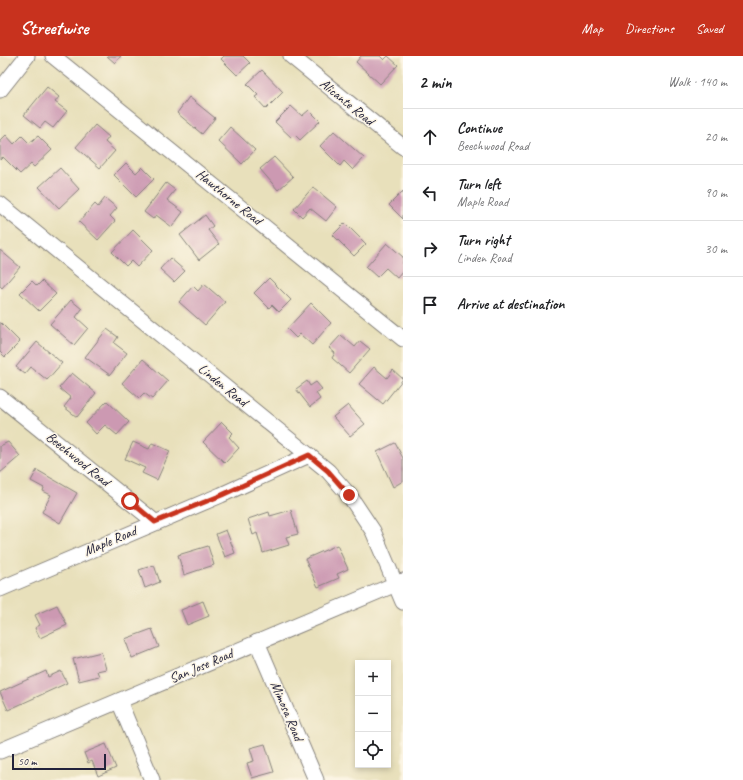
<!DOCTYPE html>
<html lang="en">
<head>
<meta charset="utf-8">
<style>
	:root { --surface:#fff; --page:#f2f2f2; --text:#202124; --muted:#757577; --line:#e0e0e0; --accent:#c8321e }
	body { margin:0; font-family:Caveat,sans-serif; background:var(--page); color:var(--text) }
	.controls { position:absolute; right:12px; bottom:12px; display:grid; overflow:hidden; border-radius:0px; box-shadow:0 2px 6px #0003 }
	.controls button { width:36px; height:36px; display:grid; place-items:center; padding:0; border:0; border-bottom:1px solid var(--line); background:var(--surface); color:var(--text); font:20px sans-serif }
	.scale { position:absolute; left:12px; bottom:10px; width:94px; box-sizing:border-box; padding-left:4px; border:2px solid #22223b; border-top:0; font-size:11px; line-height:14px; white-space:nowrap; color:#22223b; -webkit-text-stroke:3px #fcf5e5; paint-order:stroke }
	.stop { position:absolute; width:12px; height:12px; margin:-9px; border:3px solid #c8321e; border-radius:50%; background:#fff }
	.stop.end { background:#c8321e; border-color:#fff; box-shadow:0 1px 4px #0008 }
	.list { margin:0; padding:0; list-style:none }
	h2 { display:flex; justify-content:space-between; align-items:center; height:52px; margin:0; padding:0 16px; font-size:17px }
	h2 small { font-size:13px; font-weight:400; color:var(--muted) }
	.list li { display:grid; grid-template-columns:26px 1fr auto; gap:12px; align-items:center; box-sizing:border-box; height:56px; padding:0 16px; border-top:1px solid var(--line) }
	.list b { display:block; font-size:15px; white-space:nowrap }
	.list p { margin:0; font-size:13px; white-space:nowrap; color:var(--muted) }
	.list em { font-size:13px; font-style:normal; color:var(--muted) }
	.icon { flex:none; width:22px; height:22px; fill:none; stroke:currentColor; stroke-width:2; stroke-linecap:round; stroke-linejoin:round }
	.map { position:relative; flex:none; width:403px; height:724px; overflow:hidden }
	header { display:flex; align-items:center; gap:24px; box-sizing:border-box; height:56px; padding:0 20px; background:var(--accent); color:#fff }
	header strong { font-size:19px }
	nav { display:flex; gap:22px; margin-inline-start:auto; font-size:14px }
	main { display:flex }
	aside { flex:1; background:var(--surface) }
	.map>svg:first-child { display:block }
	.building { fill:#cc99b2 }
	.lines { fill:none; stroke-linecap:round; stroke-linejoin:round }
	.minor-casing { stroke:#85817b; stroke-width:17 }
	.minor { stroke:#fff; stroke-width:15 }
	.route { stroke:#c8321e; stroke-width:5 }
	.labels { text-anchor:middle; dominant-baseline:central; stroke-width:3; stroke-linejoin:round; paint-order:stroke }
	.street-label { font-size:14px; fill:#22223b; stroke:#fcf5e5 }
</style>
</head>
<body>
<header>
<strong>Streetwise</strong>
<nav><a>Map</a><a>Directions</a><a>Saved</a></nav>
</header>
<main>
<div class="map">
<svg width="403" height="724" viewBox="0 0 403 724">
	<rect width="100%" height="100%" fill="#fcf5e5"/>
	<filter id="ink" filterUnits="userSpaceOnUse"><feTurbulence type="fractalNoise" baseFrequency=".025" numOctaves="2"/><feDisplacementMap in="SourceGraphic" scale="8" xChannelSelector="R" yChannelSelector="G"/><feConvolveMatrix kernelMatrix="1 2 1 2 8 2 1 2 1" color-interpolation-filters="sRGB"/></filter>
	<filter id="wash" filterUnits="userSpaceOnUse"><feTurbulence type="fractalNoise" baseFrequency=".012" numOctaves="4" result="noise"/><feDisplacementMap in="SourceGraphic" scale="16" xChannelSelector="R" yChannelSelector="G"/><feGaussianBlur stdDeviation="0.9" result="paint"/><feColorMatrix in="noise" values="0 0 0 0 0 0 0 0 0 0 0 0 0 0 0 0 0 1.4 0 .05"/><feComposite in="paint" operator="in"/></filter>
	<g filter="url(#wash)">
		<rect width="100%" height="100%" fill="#e8e0bb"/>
		<g id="blocks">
			<g class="building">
				<polygon points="107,0 121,0 115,7"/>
				<polygon points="224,0 243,0 250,7 237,19 221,3"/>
				<polygon points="361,0 380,0 384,4 388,0 398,9 380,28 356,6"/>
				<polygon points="262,14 283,36 266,53 255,41 258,39 247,28"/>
				<polygon points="47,31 59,41 55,46 67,55 53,72 45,66 40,72 24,59"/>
				<polygon points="189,41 215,62 202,78 177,57"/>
				<polygon points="291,50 302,60 309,54 320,65 300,84 295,79 292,82 275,66"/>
				<polygon points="95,69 109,81 105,86 115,95 100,112 76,91"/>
				<polygon points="230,71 255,94 242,108 218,85"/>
				<polygon points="334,75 364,102 353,114 344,105 340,110 320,90"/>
				<polygon points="6,79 14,88 22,80 29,87 38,80 52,94 34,111 31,108 20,118 3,101 0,104 0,85"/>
				<polygon points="274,101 293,121 278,134 260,113"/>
				<polygon points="126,107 136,117 142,111 154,123 136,141 114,119"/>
				<polygon points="60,112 79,133 59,152 39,131"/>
				<polygon points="166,127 175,134 167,144 183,156 172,171 156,159 153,163 144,156"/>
				<polygon points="313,131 337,151 326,165 310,152 302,161 294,153"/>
				<polygon points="403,135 403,163 389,149"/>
				<polygon points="105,142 117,152 110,160 115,165 98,184 79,166 95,148 98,151"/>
				<polygon points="205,159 213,170 208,174 219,188 199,204 180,179"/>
				<polygon points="345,167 366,188 354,200 333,179"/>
				<polygon points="133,174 153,194 137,211 131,205 126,210 112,196"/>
				<polygon points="387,187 403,201 403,215 397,222 386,212 377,221 366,211"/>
				<polygon points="0,194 20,211 2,232 0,230"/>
				<polygon points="170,202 185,215 174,226 160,213"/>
				<polygon points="269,222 291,244 279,256 272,249 269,252 254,237"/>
				<polygon points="32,225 37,230 42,225 56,238 39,255 20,237"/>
				<polygon points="204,228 225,246 205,269 179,246 193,230 198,235"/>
				<polygon points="71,244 82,253 76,261 88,272 74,289 50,268"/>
				<polygon points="311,247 331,267 312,289 300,278 296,282 287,273"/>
				<polygon points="0,266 20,286 5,301 0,296"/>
				<polygon points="107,273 118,281 114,287 127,297 110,319 85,301"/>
				<polygon points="341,279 355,291 360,285 370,293 349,317 332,302 335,297 329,292"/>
				<polygon points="37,286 62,307 47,324 31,311 25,318 16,311"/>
				<polygon points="143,303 168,325 152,343 144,337 139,342 122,327"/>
				<polygon points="374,311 387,322 393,314 403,323 383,348 359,328"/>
				<polygon points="72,317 96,337 77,361 64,351 71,342 59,332"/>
				<polygon points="307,325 310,330 316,326 322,333 316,337 320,343 310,351 296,333"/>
				<polygon points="107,345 129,366 117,379 105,369 96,378 86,367"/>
				<polygon points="348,349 365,368 350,380 333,361"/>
				<polygon points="222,366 233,377 229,381 239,392 225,407 203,386"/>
				<polygon points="8,386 20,400 0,417 0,390"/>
				<polygon points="133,386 149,393 152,387 170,395 157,424 142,417 145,412 125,403"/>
				<polygon points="395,387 403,402 403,425 393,431 377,396"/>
				<polygon points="37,414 77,437 60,467 42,456 51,439 43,435 44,432 31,425"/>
				<polygon points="291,454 298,478 286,481 289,489 263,497 257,477 253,479 248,463 269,456 270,460"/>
				<polygon points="226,474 235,497 225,501 216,478"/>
				<polygon points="337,489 348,513 337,518 339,522 318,531 305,503"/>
				<polygon points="208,490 214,509 184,519 178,499"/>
				<polygon points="154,509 160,526 145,532 139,514"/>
				<polygon points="203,545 209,560 187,569 181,554"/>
				<polygon points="57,549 67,569 40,582 35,572 40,569 35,559"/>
				<polygon points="152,573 159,591 132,602 125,583"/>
				<polygon points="101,596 106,613 97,615 99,620 79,625 73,603"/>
				<polygon points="46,615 48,621 61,615 67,627 8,654 0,636"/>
				<polygon points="106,688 116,712 98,720 92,705 88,707 84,697"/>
				<polygon points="265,688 274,716 252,722 247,707 254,705 250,692"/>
			</g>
		</g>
	</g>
	<g filter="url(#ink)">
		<use href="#blocks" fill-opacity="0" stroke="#85817b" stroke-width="1"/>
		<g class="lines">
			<defs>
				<g id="minor">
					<polyline points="53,0 403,283"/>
					<polyline points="291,0 403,91"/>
					<polyline points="0,34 27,0"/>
					<polyline points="0,148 328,415 349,439 373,475 403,546"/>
					<polyline points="0,341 155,466"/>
					<polyline points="0,533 221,439 309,399"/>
					<polyline points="257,586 316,724"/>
					<polyline points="119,645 152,724"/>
					<polyline points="0,695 403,525"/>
				</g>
			</defs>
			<use href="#minor" class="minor-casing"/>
			<use href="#minor" class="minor"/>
		</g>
	</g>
	<g class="lines" filter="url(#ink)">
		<polyline class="route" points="130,445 155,466 222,439 309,399 328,415 349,439"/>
	</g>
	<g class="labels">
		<g class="street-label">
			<text transform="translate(347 46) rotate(39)">Alicante Road</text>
			<text transform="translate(229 141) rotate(39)">Hawthorne Road</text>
			<text transform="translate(223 329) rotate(39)">Linden Road</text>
			<text transform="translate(78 403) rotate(39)">Beechwood Road</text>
			<text transform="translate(110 485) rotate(-23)">Maple Road</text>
			<text transform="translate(201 610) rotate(-23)">San Jose Road</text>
			<text transform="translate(287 655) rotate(67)">Mimosa Road</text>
		</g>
	</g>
</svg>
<div class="controls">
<button>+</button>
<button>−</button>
<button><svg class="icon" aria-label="locate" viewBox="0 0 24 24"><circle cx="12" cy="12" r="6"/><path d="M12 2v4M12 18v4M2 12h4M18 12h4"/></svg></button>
</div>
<div class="scale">50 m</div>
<div class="stop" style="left:130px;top:445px"></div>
<div class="stop end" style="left:349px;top:439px"></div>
</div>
<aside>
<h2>2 min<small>Walk · 140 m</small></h2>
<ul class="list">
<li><svg class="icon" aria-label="ahead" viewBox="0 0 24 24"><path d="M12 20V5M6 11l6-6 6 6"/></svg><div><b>Continue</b><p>Beechwood Road</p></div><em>20 m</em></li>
<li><svg class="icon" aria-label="left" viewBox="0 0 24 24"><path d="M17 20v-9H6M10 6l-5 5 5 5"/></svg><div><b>Turn left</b><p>Maple Road</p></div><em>90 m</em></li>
<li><svg class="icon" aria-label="right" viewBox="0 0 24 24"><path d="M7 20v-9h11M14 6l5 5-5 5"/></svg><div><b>Turn right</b><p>Linden Road</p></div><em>30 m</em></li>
<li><svg class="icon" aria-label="arrive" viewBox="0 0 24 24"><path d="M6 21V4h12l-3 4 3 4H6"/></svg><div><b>Arrive at destination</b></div></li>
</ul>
</aside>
</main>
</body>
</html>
